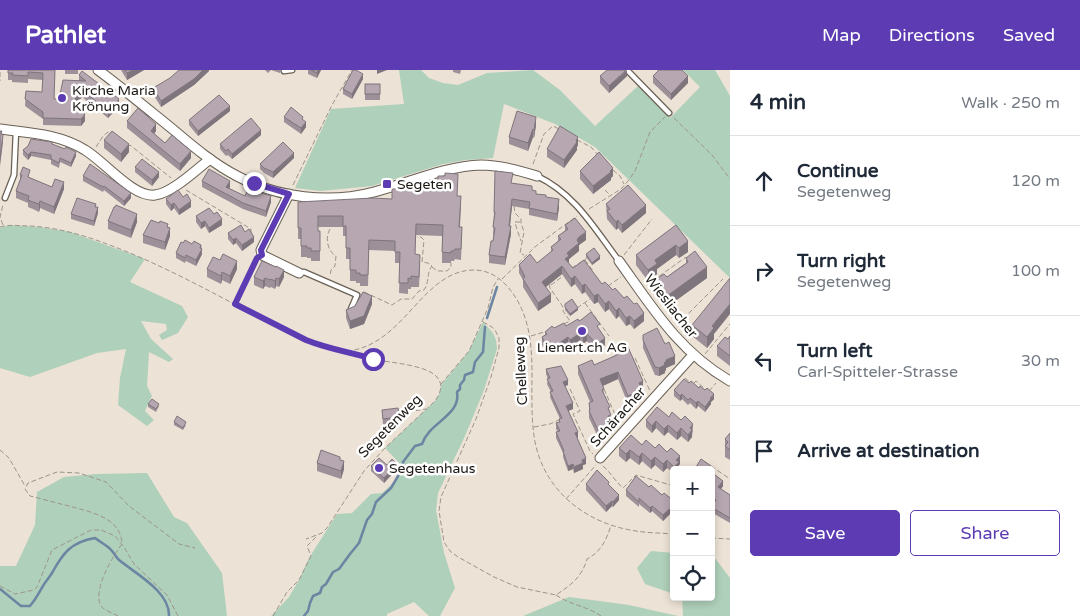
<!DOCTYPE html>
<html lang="en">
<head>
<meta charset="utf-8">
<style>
	:root { --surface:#fff; --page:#f2f2f3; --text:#1f2937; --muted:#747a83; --line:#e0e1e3; --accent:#5c3bb3 }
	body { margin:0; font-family:"Varela Round",sans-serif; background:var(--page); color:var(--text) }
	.controls { position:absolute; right:15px; bottom:15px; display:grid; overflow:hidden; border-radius:5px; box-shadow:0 2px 8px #0003 }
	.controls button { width:45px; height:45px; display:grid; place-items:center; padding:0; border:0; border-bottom:1px solid var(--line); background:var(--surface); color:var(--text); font:25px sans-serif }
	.stop { position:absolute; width:15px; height:15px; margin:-11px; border:4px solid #5c3bb3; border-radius:50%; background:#fff }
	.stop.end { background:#5c3bb3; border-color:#fff; box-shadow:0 1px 5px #0008 }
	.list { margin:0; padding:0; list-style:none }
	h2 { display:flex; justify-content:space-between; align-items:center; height:65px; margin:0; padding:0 20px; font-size:21px }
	h2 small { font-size:16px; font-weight:400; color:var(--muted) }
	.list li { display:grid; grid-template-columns:32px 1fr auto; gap:15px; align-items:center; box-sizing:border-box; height:90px; padding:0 20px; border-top:1px solid var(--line) }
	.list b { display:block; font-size:19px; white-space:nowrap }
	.list p { margin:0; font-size:16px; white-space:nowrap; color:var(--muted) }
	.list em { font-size:16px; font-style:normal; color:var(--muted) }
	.actions { display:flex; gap:10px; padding:15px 20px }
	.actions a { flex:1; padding:11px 0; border:1px solid var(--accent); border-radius:5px; text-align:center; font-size:18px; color:var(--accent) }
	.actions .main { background:var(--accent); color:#fff }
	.icon { flex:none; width:28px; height:28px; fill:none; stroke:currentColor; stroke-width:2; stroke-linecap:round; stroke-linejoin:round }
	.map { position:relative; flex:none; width:730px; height:546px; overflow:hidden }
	header { display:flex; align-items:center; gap:30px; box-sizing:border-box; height:70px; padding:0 25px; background:var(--accent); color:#fff }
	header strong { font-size:24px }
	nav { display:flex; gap:28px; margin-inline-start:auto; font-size:18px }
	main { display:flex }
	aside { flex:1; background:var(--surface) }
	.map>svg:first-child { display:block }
	.green { fill:#afd0ba }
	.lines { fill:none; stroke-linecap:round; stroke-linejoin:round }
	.stream { stroke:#6b85a3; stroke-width:2.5 }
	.lane-casing { stroke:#6a6156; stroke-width:7 }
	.street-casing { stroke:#6a6156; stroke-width:11 }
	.path { stroke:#9d958b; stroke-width:1; stroke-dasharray:5 2.5; stroke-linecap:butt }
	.lane { stroke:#fff; stroke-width:4.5 }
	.street { stroke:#fff; stroke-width:9 }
	.wall { fill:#9d9098 }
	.shaded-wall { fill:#7f757c }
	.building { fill:#b6a7b1; stroke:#7f757c }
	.route { stroke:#5c3bb3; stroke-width:6 }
	.poi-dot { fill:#5c3bb3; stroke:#fff; stroke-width:2 }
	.labels { text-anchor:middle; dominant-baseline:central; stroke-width:5; stroke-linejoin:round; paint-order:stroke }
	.poi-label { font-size:14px; fill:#1d1914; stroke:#fff; text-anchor:start }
	.street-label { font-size:14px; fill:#1d1914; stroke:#fff }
</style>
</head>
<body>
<header>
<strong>Pathlet</strong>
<nav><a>Map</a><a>Directions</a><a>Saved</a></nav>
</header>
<main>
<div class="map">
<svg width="730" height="546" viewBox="0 0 730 546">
	<rect width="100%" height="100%" fill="#ece2d5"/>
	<g class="green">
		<polygon points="399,0 421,0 429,8 443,13 458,15 487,3 533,0 560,20 595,56 638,16 670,48 700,17 683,0 715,0 730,26 730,208 595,77 555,54 504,34 493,88 466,90 443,94 372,116 320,121 295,118 331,39 404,34"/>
		<polygon points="10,155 39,157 70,162 145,189 130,212 182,236 188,247 178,263 162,270 159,265 167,260 166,254 141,251 151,269 173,289 169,292 149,282 147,316 152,326 145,341 154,350 147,356 118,335 120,308 126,279 97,283 30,307 0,298 0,158"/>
		<polygon points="483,252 493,263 496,270 497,279 484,320 465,366 438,423 436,440 444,483 455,518 440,546 429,546 414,532 387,544 387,546 271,546 289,527 299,510 309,488 337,444 352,443 371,424 382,423 392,414 405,399 385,378 435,331 439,325 441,315 469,281"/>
		<polygon points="147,403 174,447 187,453 222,503 227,546 0,546 0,496 16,496 35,455 37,422 64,407 96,404"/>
		<polygon points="651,481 674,483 674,524 645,514 637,498"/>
		<polygon points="711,486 714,487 730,508 730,546 683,546 682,527 711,527"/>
		<polygon points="569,527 629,535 678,546 523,546"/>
	</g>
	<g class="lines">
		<g class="stream">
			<polyline points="487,248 497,217"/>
			<path d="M 0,519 L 21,536 L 30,536 C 37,528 38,524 43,516 C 45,512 49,508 52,503 C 63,483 71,472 95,468 C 99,471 104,474 108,477 C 112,480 115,485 118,489 C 134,503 170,521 169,546"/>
			<path d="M 304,546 L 308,541 L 310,533 L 313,526 L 320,523 L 322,517 L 326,514 L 333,502 L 339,499 L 350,484 L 359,473 L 367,450 L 372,444 L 376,432 L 391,418 L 401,401 L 403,392 L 415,376 L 422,374 C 429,352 461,346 457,322 L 460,319 L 460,315 L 464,310 L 465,305 L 473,302 L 475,292 L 483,282 L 485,257"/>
		</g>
		<defs>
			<g id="lane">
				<polyline points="627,0 669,43"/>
				<polyline points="284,1 292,0"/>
				<path d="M 537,106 C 575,124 594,158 619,191"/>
				<polyline points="5,128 14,105 16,61"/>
				<polyline points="299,203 304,202 357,225 351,239"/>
			</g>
			<g id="street">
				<path d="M 98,0 C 125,20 150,41 176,62 C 195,78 214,94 237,106 C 278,128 329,134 374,122 C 409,113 445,96 481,95 C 500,95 518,100 537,106"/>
				<path d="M 0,59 C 30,63 59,64 85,80 C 104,91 133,128 155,125 C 172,123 196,100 210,89"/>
				<polyline points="289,124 261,180 262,185 299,203"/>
				<path d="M 619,191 C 652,237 679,282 730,311"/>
				<polyline points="600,388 693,285"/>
			</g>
		</defs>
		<use href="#lane" class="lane-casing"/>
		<use href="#street" class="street-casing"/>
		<g class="path">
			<polyline points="0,2 0,11"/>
			<polyline points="674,48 712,85 730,109"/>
			<polyline points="577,70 591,77 598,85"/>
			<polyline points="96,77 103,66 108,62 111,63"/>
			<polyline points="128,77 130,75 171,108"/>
			<polyline points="533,94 544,64 553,56 559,59"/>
			<polyline points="613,100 620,106 624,114"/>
			<polyline points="293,115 332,35 352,0"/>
			<polyline points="186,120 251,159 251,164"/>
			<polyline points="605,120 610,125"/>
			<polyline points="514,136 515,143 521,149 521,153 524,162 520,183 524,185"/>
			<polyline points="589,139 621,119 628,111 635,101 650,62 665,47"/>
			<path d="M 520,152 L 515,152 C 515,154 520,168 521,171"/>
			<polyline points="3,155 0,147 3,135"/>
			<path d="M 0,157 C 10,154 20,156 30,156 C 66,158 98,170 130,183 C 187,207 240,238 295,266 C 320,276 345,282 372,289 C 389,293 425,294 437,307 C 444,315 440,324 435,331 L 385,378 L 364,401 L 327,458 L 322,463 L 306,469"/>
			<path d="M 330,159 C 325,167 327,181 336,186 L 335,196 L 331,200 L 330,206"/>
			<polyline points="624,185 652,149"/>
			<polyline points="585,190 593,201"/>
			<polyline points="432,197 437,201 447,201 451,197 451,193"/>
			<polyline points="572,198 587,188"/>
			<polyline points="502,209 536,176 577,146"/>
			<polyline points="549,214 550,218 563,237 563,241 570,251 564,254"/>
			<polyline points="551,215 563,206"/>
			<polyline points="647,215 686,187"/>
			<polyline points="608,216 621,207"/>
			<path d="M 364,222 L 392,235 L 401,229 L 412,229 L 419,221 L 424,220 C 430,211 426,204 432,196 L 428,193 L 422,192 L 424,170 L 421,167 L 417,167"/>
			<polyline points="235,233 255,192"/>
			<polyline points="585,233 609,266"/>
			<polyline points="577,238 590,229"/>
			<path d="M 483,252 L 492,257 L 495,260 L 499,268 L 499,278 L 491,307 L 476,349 L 441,427 L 439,441 L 444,472 L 450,481 L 458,487 L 494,507 L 517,517 L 556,525 C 571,515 582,507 587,489 C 601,482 607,469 611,455"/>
			<polyline points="678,254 723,209"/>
			<polyline points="531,266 544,262"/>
			<path d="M 347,281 C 404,276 422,200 474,200 C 487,200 498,206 507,216 C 529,241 532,272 532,304 C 532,327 531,350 535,372 C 545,422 587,454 636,461 C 648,463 661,463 674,464"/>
			<polyline points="705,284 730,254"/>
			<polyline points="635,288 650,321"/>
			<polyline points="685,308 691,313"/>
			<polyline points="694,313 696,311 706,320"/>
			<polyline points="441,314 469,281 488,238 493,217 498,209"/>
			<polyline points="570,319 580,341 573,344 590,381 593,384"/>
			<polyline points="604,319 619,354"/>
			<polyline points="709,321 716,313"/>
			<polyline points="401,343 426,339"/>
			<polyline points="534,357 550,354 559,350"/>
			<polyline points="0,380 9,388 25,416"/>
			<polyline points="705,392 730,409"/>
			<path d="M 603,396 C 611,403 615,411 623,418 L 636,405 L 674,416"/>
			<polyline points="566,429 596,395"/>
			<polyline points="711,468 730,469"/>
			<polyline points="0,516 15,524 34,520 37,517 52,480 91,460 101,460 115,466 124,477 134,494 167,525 178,546"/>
			<path d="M 556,525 C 570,535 587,536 601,546"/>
			<path d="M 118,546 C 113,543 105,541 101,536 C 92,520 113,486 122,474 C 121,447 90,442 69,436 C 56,433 43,429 30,426 L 25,419 L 28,413 L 57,402 L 79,403 L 106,412 L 129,436 L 179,474 L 195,478"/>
			<polyline points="273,546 287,522 299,510 311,486 307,476 316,467"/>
		</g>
		<use href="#lane" class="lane"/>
		<use href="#street" class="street"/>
	</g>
	<g class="wall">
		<polygon points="8,0 55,0 54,29 59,29 79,11 79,5 119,36 108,48 82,27 75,36 85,51 81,56 43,55 43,49 25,36 26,21 42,22 43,10 28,9 28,13 12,12 12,10 8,10"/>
		<rect x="65" y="0" width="13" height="4"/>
		<polygon points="121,0 144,0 127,10"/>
		<polygon points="209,0 209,1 194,15 161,37 153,24 153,18"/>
		<polygon points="265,0 281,0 280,3 271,0 268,3"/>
		<polygon points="308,0 321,0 317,8 308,4"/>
		<polygon points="453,0 461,0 460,4 453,2"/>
		<polygon points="657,0 682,0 688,13 671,30 653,13 653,6 658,1"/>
		<polygon points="600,6 627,6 609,23 600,13"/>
		<polygon points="363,9 352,29 343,24 343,19"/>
		<rect x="365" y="14" width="15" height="16"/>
		<polygon points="230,41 198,66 189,55 189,50"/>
		<polygon points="284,47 303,50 306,57 301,64 284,52"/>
		<polygon points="127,51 156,61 154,64 165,73 191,88 180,101 127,58"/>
		<polygon points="536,55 534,68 533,67 528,81 509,74 509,67"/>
		<polygon points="261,65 232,89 228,85 226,86 220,79 220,74"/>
		<polygon points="104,70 129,82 121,92 104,78"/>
		<polygon points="52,74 76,86 71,97 60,92 59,98 51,94 51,90 31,86 28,90 23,85 23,80"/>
		<polygon points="578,75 577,77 577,80 564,98 547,87 547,79"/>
		<polygon points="294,88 273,108 264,103 260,99 260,94"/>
		<polygon points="135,97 159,107 152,116 135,102"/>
		<polygon points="580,101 613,106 611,108 611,110 593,124 580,109"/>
		<polygon points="20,105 30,108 52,117 64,119 54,144 40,138 39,142 33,139 28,137 28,133 16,128 16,121 20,111"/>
		<polygon points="83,106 131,128 124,136 104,120 103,122 83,111"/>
		<polygon points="202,111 230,117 229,119 245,126 271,132 266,147 243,139 202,117"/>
		<polygon points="512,113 532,120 536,124 546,127 559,137 557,151 529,145 529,139 512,136 510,156 511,164 505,195 489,193 489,185 493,171 494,165 493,165 494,142"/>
		<polygon points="457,126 461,137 460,157 462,167 461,190 455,189 454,191 451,191 451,193 442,193 442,166 416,165 415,184 420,195 419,217 411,217 411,219 408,219 408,224 399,223 400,193 395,193 395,181 369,180 368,216 360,216 360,213 356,213 356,211 350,211 350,189 346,189 346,166 343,166 343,157 318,157 318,161 320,161 320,191 311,191 311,188 307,188 307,187 301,187 301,169 298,169 298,132 392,129"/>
		<polygon points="166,129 191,137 179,145 174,138 171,141 166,134"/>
		<polygon points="606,134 646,143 622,163 618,158 616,160 607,149"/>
		<polygon points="96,137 98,143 94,156 71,149 71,144"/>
		<polygon points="115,137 137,152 131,168 108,159 108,151"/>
		<polygon points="214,144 222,155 209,163 205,156 201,159 196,152 196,146"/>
		<polygon points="159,153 168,157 170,166 165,180 143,173 143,165"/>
		<polygon points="565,155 586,170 579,175 579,181 569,189 569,194 573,198 613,220 624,228 644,251 634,259 630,254 626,256 619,246 616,249 609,239 605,242 598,232 594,234 585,222 582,224 575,214 571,217 562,204 546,217 551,232 538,241 523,217 523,210 519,203 519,195 537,193 551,182 551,177 558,171 558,166 565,161"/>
		<polygon points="676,155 688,182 679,188 676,185 657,199 657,204 648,211 636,195 636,185"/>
		<polygon points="245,162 254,172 242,181 236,173 233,175 228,169 228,163"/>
		<polygon points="183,173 201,175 202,184 196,196 186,191 185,193 176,188 176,183"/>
		<polygon points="586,184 600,189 592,195 586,187"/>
		<polygon points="686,188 707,208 667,237 655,221 655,210 667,207 686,193"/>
		<polygon points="207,199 237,199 230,214 222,210 221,214 207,207"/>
		<polygon points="254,207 284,207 279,217 276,216 275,219 271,217 270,218 265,216 263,219 254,215"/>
		<polygon points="372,234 364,254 350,259 346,248 346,240"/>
		<polygon points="565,234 578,240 570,246 565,240"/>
		<polygon points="579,251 600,260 605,275 597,282 587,271 583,274 580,270 570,278 568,274 555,284 552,280 547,284 542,275 542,267 545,266 545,262 554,258 566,256"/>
		<polygon points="692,255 714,264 714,269 707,278 692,266"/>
		<polygon points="643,265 675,294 666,298 666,300 665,301 665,303 659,306 655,305 643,278"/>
		<polygon points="730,266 730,296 717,286 717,276 728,269"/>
		<polygon points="615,282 643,318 641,319 642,328 628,334 618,309 603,316 604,325 610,342 612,361 598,367 589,348 589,333 590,332 578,304 578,296 594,295 615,286"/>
		<polygon points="546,299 568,315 565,316 573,339 568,341 578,367 577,368 586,394 583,395 583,399 574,403 573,399 568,401 563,387 563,383 556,368 556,362 558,362 556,359 556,353 559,352 559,349 560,349 550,327 551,322 547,314 548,309 546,304"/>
		<polygon points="689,313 699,318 714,329 711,332 711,334 705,342 698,336 696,339 690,333 688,335 682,329 680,331 674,326 674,320"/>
		<polygon points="148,334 159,336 156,342 148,337"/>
		<polygon points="382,340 400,347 400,353 383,355"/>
		<polygon points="669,347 693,361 692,362 692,367 688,372 681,366 677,370 668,362 664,366 656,358 652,363 646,357 646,350"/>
		<polygon points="174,352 186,355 183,360 174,355"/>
		<polygon points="730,359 730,390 725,387 725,369 730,364"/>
		<polygon points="642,375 655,378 680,394 679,395 679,400 674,400 674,404 667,398 663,402 655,395 651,399 642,391 639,395 630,388 626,392 619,386 619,378"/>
		<polygon points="701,389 714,398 713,404 723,411 723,416 721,419 730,425 730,453 711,442 711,437 713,434 711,433 711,400 696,400 696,397"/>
		<polygon points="340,390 344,399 341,409 317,401 317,393"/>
		<polygon points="387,395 397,399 384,413 371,401 371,396"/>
		<polygon points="586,414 609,415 619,430 613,437 612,436 606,442 586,420"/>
		<polygon points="649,417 674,431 674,440 663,451 652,441 650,443 639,434 639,437 626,426 626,420"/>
	</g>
	<g class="shaded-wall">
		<polygon points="133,0 144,0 127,10 127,3"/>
		<polygon points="203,0 209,0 209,1 194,15 161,37 161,31"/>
		<polygon points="318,0 321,0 317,8 317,3"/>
		<polygon points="377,0 387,0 377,4"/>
		<polygon points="627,0 627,6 609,23 609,16"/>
		<polygon points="363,4 363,9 352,29 352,24"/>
		<polygon points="688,6 688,13 671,30 671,24"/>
		<polygon points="82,20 82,27 72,40 72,33"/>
		<polygon points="119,29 119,36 108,48 108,41"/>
		<polygon points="230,36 230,41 198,66 198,61"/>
		<polygon points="85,44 85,51 81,56 81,49"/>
		<polygon points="536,47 536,55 534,68 534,60"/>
		<polygon points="306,52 306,57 301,64 301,58"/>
		<polygon points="156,54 156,61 151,68 151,61"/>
		<polygon points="533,59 533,67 528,81 528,73"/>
		<polygon points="261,60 261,65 232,89 232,84"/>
		<polygon points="3,65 3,72 0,96 0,89"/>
		<polygon points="578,67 578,75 577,77 577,80 564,98 564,90"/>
		<polygon points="129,74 129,82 121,92 121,84"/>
		<polygon points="191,81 191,88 180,101 180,94"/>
		<polygon points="31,82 31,86 28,90 28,85"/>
		<polygon points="76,82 76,86 71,97 71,93"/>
		<polygon points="294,83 294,88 273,108 273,102"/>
		<polygon points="613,98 613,106 611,108 611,110 593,124 593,116"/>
		<polygon points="159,102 159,107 152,116 152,110"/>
		<polygon points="230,111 230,117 226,123 226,117"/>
		<polygon points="64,112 64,119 54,144 54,137"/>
		<polygon points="131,123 131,128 124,136 124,131"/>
		<polygon points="271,126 271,132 266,147 266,141"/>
		<polygon points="512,129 512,136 509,164 509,156"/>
		<polygon points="559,129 559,137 557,151 557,144"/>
		<polygon points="40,131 40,138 39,142 39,134"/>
		<polygon points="191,131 191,137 179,145 179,140"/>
		<polygon points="174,133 174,138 171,141 171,135"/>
		<polygon points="646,135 646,143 622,163 622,155"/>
		<polygon points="98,137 98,143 94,156 94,151"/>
		<polygon points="137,144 137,152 131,168 131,160"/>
		<polygon points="222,149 222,155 209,163 209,158"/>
		<polygon points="618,150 618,158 616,160 616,152"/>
		<polygon points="205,151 205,156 201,159 201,153"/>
		<polygon points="511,156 511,164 505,195 505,187"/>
		<polygon points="170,158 170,166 165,180 165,172"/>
		<polygon points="586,162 586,170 579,175 579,181 569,189 569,193 565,189 567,183 579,167"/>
		<polygon points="254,167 254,172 242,181 242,175"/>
		<polygon points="236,168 236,173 233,175 233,170"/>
		<polygon points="688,171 688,182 679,188 679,178"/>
		<polygon points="201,175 202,184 196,196 196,190"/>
		<polygon points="676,175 676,185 657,199 657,204 648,211 648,200 655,190"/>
		<polygon points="600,186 600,189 592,195 592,193"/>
		<polygon points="237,191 237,199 230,214 230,206"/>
		<polygon points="562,196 562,204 542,220 542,212"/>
		<polygon points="707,197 707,208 667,237 667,226"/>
		<polygon points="284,200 284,207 279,217 279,209"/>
		<polygon points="222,202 222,210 221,214 221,206"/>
		<polygon points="575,206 575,214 571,217 571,209"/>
		<polygon points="265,208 265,216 263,219 263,211"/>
		<polygon points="276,208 276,216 275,219 275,211"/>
		<polygon points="585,214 585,222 582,224 582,216"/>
		<polygon points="551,224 551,232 538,241 538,233"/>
		<polygon points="598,224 598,232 594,234 594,226"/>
		<polygon points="372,226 372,234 364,254 350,259 350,251"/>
		<polygon points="609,231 609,239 605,242 605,234"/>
		<polygon points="730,234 730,244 714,264 714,269 707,278 707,267 712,256"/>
		<polygon points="578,238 578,240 570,246 570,244"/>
		<polygon points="619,238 619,246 616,249 616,241"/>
		<polygon points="644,243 644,251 634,259 634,251"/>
		<polygon points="630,246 630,254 626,256 626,248"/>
		<polygon points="580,263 580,270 570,278 570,270"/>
		<polygon points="587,264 587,271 583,274 583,267"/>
		<polygon points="568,267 568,274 555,284 555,276"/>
		<polygon points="605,268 605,275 597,282 597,274"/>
		<polygon points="552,273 552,280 547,284 547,277"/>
		<polygon points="675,286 675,294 666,298 666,300 665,301 665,303 659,306 659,298 664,293 666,290"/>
		<polygon points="618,302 618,309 600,317 600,309"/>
		<polygon points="568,310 568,315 563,317 563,312"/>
		<polygon points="643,311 643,318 639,320 639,313"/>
		<polygon points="642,320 642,328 628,334 628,326"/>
		<polygon points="682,324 682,329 680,331 680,326"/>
		<polygon points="714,324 714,329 711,332 711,334 705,342 705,337"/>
		<polygon points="698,331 698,336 696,339 696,333"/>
		<polygon points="573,333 573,339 566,342 566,336"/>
		<polygon points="656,351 656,358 652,363 652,356"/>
		<polygon points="612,354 612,361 598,367 598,360"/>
		<polygon points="693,354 692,367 688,372 688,365 690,358"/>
		<polygon points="668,355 668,362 664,366 664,359"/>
		<polygon points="681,358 681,366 677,370 677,363"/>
		<polygon points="578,362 578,367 575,369 575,363"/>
		<polygon points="630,380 630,388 626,392 626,384"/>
		<polygon points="642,383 642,391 639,395 639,387"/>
		<polygon points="680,386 680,394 679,395 679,400 674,400 676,390"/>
		<polygon points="655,387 655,395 651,399 651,391"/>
		<polygon points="586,388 586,394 583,395 583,399 574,403 574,397 582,390"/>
		<polygon points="667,390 667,398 663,402 663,394"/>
		<polygon points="344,391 344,399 341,409 341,401"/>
		<polygon points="397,394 397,399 384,413 384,408"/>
		<polygon points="573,394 573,399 568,401 568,396"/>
		<polygon points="723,411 723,416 718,423 718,417"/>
		<polygon points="619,425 619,430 613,437 613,432"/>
		<polygon points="612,431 612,436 606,442 606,436"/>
		<polygon points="674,435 674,440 663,451 663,445"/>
		<polygon points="652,436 652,441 650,443 650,438"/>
	</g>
	<g class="building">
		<polygon points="8,0 55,0 54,29 59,29 63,10 86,11 79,5 82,1 119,29 108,41 82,20 72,33 85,44 81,49 43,48 43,42 25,29 26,21 42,22 43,3 28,2 28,6 12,5 13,3 8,3"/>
		<polygon points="125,0 133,0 127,3"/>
		<polygon points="179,0 203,0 194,9 161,31 153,18 170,8"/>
		<polygon points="311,0 318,0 317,3"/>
		<polygon points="353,0 356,0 363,4 352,24 343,19"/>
		<polygon points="607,0 626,0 609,16 600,6"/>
		<polygon points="659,0 682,0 688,6 671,24 653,6"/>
		<rect x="365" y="14" width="15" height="10"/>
		<polygon points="219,25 230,36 198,61 189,50"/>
		<polygon points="291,37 303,47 302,49 306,52 301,58 284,47"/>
		<polygon points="138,38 156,54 151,61 165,73 172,65 191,81 180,94 127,51"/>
		<polygon points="517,41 536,47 534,60 533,59 528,73 509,67"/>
		<polygon points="251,48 261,60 232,84 228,79 226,81 220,74"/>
		<polygon points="560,56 578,67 576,71 577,72 564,90 547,79"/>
		<polygon points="0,61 2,61 1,64 3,65 0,89"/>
		<polygon points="112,61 129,74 121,84 104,70"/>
		<polygon points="31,69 52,72 52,74 65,79 66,77 76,82 71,93 60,88 59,93 51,89 51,85 31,82 28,85 23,80 28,76"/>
		<polygon points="283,72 294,83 273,102 264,98 260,94"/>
		<polygon points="599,82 613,98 610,101 611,102 593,116 580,101"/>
		<polygon points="142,89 159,102 152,110 135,97"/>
		<polygon points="90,94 131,123 124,131 104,116 103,117 83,106"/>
		<polygon points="23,97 30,100 28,107 52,117 55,109 64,112 54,137 40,131 39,134 33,132 28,130 29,126 16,121 22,105 20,105"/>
		<polygon points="209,99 230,111 226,117 245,126 248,119 271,126 266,141 243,133 202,111"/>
		<polygon points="495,101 513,103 511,113 532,116 532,120 536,121 536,124 546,125 546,127 559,129 557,144 529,138 530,132 512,129 509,156 511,156 505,187 489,185 491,171 493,171 495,158 493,157 495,142 494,142"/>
		<polygon points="445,103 458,104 457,126 461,126 459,157 462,157 461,179 455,179 454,181 451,181 451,183 442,182 443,155 416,154 415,184 420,185 419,207 411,206 411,209 408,208 408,213 399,213 400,182 395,182 395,171 369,170 368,205 360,205 360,203 356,203 356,200 350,200 350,178 346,178 346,156 343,156 343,146 318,146 318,161 320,161 320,181 311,181 311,178 307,178 307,176 301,176 301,158 298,158 298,132 373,128 392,129 392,119 423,118 423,116 430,117 430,115 438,115 438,106 445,106"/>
		<polygon points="628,115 646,135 622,155 618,150 616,152 607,141 610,139 606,134"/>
		<polygon points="178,120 183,127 187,124 191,131 179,140 174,133 171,135 166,129"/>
		<polygon points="77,128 96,134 95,137 98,137 94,151 71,144"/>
		<polygon points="116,135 137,144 131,160 108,151 114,137 115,137"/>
		<polygon points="209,138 214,144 217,142 222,149 209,158 205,151 201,153 196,146"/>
		<polygon points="575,148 586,162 579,167 577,170 579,173 567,183 569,186 565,189 573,198 584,190 602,214 605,212 613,220 615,218 624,228 627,226 634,234 637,233 644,243 634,251 630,246 626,248 619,238 616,241 609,231 605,234 598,224 594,226 585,214 582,216 575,206 571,209 562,196 542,212 551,224 538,233 523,209 525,207 519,195 530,184 537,193 553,180 551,177 561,169 558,166 568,159 565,155"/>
		<polygon points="151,150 159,153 160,151 168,154 167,157 170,158 165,172 143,165"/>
		<polygon points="241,155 245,162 249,159 254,167 242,175 236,168 233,170 228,163"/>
		<polygon points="676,155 688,171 679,178 676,175 655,190 657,194 648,200 636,185"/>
		<polygon points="185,170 192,174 194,171 201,175 200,178 202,179 196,190 186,185 185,188 176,183 181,172 183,173"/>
		<polygon points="594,178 600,186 592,193 586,184"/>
		<polygon points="695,181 707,197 667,226 655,210 664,204 667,207 688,192 686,188"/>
		<polygon points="223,184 237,191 230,206 222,202 221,206 207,199 213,187 220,190"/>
		<polygon points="262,191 276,197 276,196 284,200 279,209 276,208 275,211 271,209 270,210 265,208 263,211 254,207"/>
		<polygon points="730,208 730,234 712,256 714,258 707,267 692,255"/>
		<polygon points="363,222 372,226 364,246 350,251 346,240 355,236"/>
		<polygon points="572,229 578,238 570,244 565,237 565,234"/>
		<polygon points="591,242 600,254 597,256 605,268 597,274 587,264 583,267 580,263 570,270 568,267 555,276 552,273 547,277 542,267 547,264 545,262 552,256 554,258 564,253 566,256 578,249 579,251 581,250"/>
		<polygon points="657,258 665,274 669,272 675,286 666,290 666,292 664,293 665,295 659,298 655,297 643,270 643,265"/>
		<polygon points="730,266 730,286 717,276 725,267 728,269"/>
		<polygon points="628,277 643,311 639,313 642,320 628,326 618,302 600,309 604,319 602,320 610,337 608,338 611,345 608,346 612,354 598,360 589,341 590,340 589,333 593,331 578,296 592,290 594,295 617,285 615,282"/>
		<polygon points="561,296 568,310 563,312 573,333 566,336 578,362 575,363 586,388 582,390 583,393 574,397 573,394 568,396 563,381 564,381 556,362 560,361 556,353 560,352 559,349 562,348 550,322 553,321 547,309 550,308 546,299"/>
		<polygon points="684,309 689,313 691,311 699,318 700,316 705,320 707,318 714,324 710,328 711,329 705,337 698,331 696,333 690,328 688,330 682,324 680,326 674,320"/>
		<polygon points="152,329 159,334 156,339 148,334"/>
		<polygon points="657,337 669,347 672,342 681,350 685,346 693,354 690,358 692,360 688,365 681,358 677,363 668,355 664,359 656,351 652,356 646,350"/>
		<polygon points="398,338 400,347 383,349 382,340"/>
		<polygon points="177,346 186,352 183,358 174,352"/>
		<polygon points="730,363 730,380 725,376 728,372 725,369"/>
		<polygon points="631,365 642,375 646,370 655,378 659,374 667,382 671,378 680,386 676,390 679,392 674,397 667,390 663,394 655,387 651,391 642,383 639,387 630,380 626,384 619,378"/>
		<polygon points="321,380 340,387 340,390 344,391 341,401 317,393"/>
		<polygon points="379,388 387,395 392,389 397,394 384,408 371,396"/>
		<polygon points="701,389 714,398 711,401 711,400 698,400 698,399 696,397"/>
		<polygon points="597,400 609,412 608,414 619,425 613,432 612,431 606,436 586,414"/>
		<polygon points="711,402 723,411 718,417 730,425 730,448 711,437 716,430 711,427"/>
		<polygon points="636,406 649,417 651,415 662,425 664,423 674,431 674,435 663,445 652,436 650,438 639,428 639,432 626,420"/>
	</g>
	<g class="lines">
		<path class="route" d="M 254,113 L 289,124 L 261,180 L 262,185 L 257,188 L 235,234 L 306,270 C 328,279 350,282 373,289"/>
	</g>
	<g class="poi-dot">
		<circle cx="62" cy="28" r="5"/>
		<rect x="382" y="109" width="10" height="10" rx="2.5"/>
		<circle cx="582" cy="261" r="5"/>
		<circle cx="379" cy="398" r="5"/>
	</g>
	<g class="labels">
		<g class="poi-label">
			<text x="72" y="20">Kirche Maria<tspan x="72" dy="16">Krönung</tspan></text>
			<text x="397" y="114">Segeten</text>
			<text x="582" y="277" text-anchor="middle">Lienert.ch AG</text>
			<text x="389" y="398">Segetenhaus</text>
		</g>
		<g class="street-label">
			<text transform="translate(671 236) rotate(52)">Wiesliacher</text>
			<text transform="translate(521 301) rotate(-93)">Chelleweg</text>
			<text transform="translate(618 347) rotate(-48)">Schäracher</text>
			<text transform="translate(390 356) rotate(-45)">Segetenweg</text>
		</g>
	</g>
</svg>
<div class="controls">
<button>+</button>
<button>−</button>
<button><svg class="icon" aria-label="locate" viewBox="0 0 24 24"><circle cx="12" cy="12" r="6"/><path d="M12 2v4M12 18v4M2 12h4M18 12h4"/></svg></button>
</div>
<div class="stop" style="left:373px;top:289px"></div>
<div class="stop end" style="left:254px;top:113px"></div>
</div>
<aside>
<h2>4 min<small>Walk · 250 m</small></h2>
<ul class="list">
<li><svg class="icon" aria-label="ahead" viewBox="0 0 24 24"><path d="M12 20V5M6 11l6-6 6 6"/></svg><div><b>Continue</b><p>Segetenweg</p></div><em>120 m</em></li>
<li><svg class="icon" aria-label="right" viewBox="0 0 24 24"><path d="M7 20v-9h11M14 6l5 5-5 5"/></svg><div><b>Turn right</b><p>Segetenweg</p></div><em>100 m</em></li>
<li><svg class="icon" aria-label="left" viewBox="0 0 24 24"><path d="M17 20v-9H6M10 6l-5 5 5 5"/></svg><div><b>Turn left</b><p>Carl-Spitteler-Strasse</p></div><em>30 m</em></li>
<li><svg class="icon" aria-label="arrive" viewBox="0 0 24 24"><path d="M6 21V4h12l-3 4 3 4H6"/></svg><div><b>Arrive at destination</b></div></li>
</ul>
<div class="actions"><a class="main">Save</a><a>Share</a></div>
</aside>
</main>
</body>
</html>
